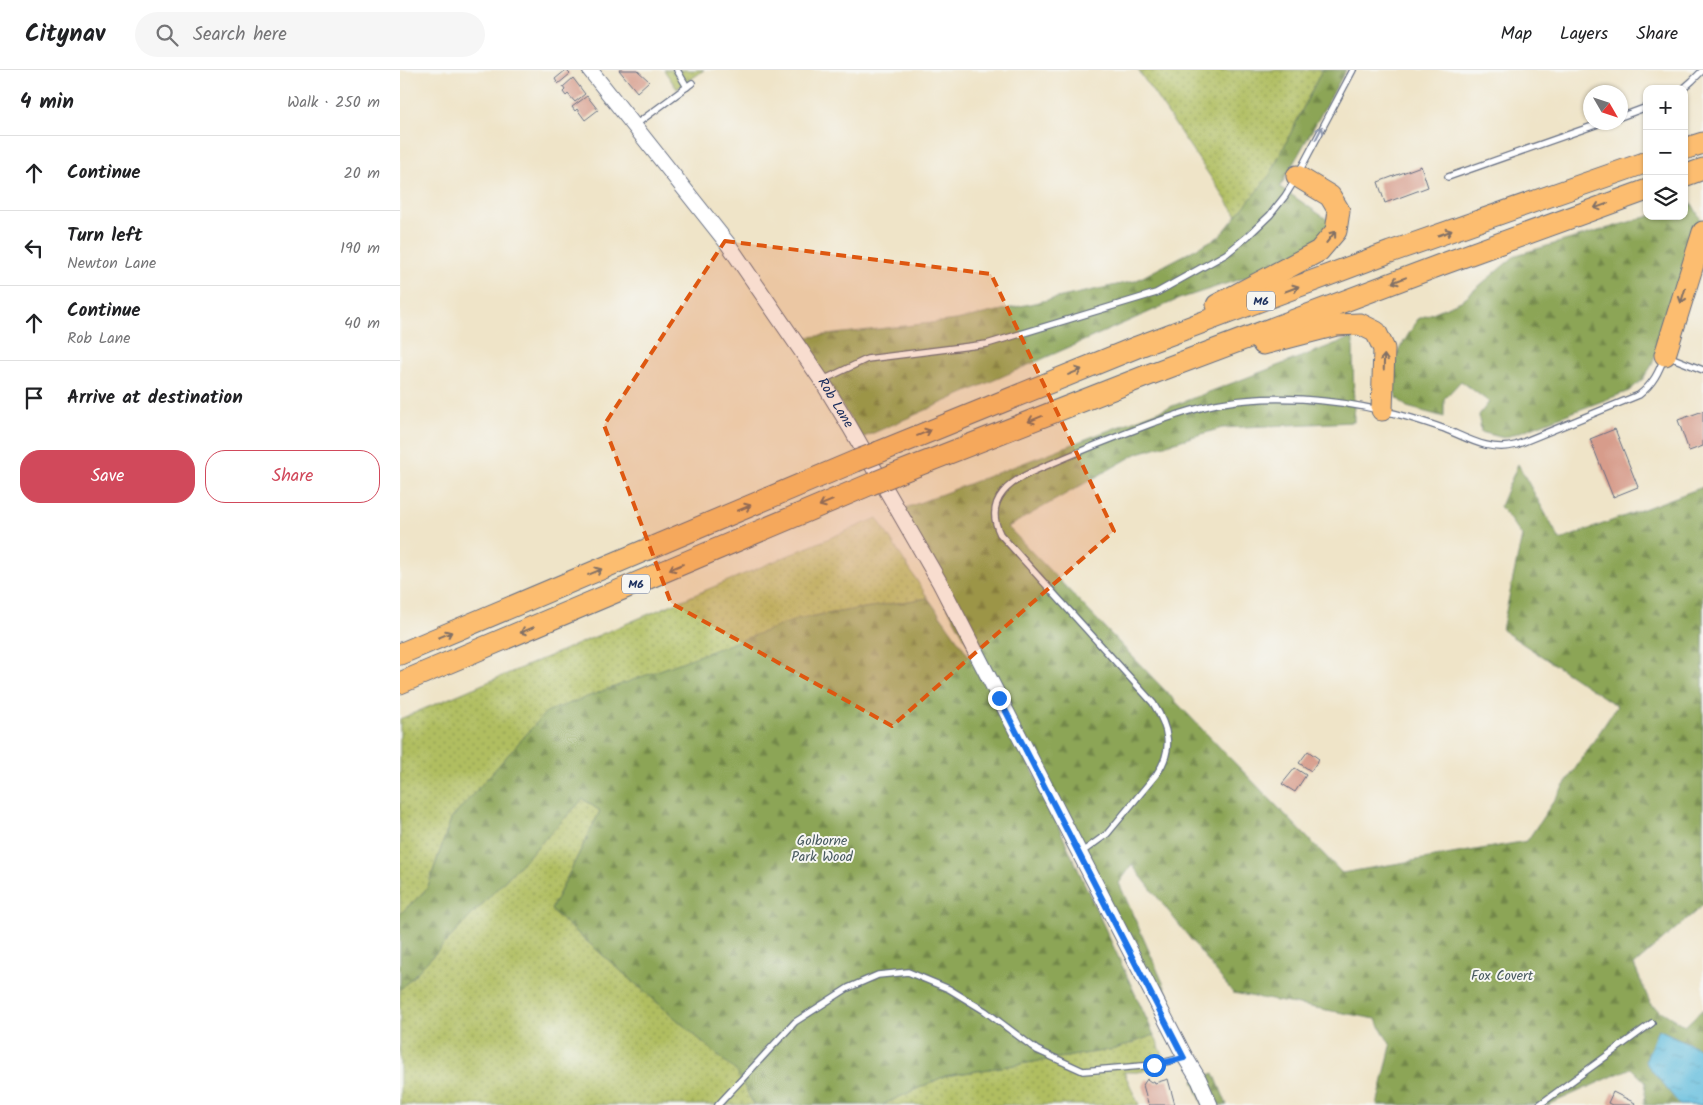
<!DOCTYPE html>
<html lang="en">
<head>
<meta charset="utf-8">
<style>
	:root { --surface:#fff; --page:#f6f6f6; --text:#202124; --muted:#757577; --line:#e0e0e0; --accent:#d1495b }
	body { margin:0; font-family:Kalam,sans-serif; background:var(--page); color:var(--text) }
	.controls { position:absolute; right:15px; top:15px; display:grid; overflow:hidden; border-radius:10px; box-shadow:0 1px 4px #0004 }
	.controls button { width:45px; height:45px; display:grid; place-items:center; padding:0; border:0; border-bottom:1px solid var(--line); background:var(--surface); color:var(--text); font:25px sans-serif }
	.compass { position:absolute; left:1183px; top:15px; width:45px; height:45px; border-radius:50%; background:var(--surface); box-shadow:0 1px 4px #0004; rotate:129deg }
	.stop { position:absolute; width:15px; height:15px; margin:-11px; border:4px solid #1a73e8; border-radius:50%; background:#fff }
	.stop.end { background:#1a73e8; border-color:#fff; box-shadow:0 1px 5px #0008 }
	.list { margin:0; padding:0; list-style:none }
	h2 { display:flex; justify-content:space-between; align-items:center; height:65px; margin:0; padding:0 20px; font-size:21px }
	h2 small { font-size:16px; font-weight:400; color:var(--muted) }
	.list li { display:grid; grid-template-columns:32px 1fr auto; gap:15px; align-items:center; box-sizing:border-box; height:75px; padding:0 20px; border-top:1px solid var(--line) }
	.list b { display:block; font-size:19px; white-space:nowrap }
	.list p { margin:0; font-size:16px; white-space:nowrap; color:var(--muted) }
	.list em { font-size:16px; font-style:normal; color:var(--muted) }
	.actions { display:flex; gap:10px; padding:15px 20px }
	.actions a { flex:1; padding:11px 0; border:1px solid var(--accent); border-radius:20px; text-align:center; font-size:18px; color:var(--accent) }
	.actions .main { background:var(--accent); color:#fff }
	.icon { flex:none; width:28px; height:28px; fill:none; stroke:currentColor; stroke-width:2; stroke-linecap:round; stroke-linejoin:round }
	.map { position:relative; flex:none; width:1303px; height:1035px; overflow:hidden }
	header { display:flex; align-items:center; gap:30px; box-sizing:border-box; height:70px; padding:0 25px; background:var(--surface); border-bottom:1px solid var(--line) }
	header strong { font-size:24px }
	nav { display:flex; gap:28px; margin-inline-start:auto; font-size:18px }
	.search { width:350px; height:45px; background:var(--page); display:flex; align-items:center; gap:12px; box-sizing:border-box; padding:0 18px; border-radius:28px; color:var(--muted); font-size:19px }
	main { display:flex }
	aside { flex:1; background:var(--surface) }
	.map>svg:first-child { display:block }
	.green { fill:url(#green-dots); stroke:#66765f }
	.forest { fill:url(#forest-firs); stroke:#546a5a }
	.water { fill:url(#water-ripples); stroke:#3c769e }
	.building { fill:#d79c8b }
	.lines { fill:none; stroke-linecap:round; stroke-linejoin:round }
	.service-casing { stroke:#656e83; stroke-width:8 }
	.tertiary-casing { stroke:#656e83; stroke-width:17 }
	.motorway-casing { stroke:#656e83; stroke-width:23 }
	.service { stroke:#fff; stroke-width:5.5 }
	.tertiary { stroke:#fff; stroke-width:15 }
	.motorway { stroke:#fcbd6f; stroke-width:21 }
	.motorway-bridge-casing { stroke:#656e83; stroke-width:23; stroke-linecap:butt }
	.motorway-bridge { stroke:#fcbd6f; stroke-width:21 }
	.oneway { stroke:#8d97ae }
	.oneway2 { stroke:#806f66 }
	.route { stroke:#1a73e8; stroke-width:6 }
	.marked { fill:#de5710; fill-opacity:0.2; stroke:#de5710; stroke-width:4; stroke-dasharray:10 6; stroke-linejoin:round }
	.labels { text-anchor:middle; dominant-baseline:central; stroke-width:4; stroke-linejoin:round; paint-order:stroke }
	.shield { fill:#f6f6f2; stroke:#5d6b8a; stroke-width:1 }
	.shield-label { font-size:12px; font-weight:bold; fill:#1b2f5e }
	.street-label { font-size:14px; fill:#1b2f5e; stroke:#f6f6f2 }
	.park-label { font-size:14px; fill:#485a5f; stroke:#f6f6f2 }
</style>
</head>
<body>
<header>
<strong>Citynav</strong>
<div class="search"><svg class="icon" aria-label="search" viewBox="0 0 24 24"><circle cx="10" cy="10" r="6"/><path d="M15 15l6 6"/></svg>Search here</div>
<nav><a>Map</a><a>Layers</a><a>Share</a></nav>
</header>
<main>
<aside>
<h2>4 min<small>Walk · 250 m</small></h2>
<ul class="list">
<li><svg class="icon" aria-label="ahead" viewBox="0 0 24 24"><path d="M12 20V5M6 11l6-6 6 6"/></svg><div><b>Continue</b></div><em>20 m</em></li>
<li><svg class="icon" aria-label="left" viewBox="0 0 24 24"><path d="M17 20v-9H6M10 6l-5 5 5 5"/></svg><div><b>Turn left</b><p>Newton Lane</p></div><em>190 m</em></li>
<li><svg class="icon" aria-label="ahead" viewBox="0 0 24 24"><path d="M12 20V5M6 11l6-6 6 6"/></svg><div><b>Continue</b><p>Rob Lane</p></div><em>40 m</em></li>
<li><svg class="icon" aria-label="arrive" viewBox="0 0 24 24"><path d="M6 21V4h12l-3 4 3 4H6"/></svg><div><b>Arrive at destination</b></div></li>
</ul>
<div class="actions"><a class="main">Save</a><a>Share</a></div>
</aside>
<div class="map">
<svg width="1303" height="1035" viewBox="0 0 1303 1035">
	<defs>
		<pattern id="green-dots" width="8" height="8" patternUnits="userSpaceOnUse" patternTransform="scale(1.25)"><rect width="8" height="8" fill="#b0be60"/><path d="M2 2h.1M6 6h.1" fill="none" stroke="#8e9b52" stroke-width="1.8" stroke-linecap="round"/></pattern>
		<pattern id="forest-firs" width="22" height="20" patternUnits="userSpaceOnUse" patternTransform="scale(1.25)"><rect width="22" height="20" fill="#8ca556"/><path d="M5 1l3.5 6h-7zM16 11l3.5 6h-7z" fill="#72874a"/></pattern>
		<pattern id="water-ripples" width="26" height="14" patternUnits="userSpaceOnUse" patternTransform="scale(1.25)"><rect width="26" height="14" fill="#5ebcdd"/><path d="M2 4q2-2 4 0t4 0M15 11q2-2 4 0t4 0" fill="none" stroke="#4d99b6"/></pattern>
	</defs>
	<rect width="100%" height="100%" fill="#f6f6f2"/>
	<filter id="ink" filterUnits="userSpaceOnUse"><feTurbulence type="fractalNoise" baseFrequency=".02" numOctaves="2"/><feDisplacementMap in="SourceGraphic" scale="10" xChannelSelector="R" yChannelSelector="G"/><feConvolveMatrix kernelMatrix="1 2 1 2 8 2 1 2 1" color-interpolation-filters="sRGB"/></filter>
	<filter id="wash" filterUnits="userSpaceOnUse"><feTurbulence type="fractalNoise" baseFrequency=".0096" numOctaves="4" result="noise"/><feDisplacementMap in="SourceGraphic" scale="20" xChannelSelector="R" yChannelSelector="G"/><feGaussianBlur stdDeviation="1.12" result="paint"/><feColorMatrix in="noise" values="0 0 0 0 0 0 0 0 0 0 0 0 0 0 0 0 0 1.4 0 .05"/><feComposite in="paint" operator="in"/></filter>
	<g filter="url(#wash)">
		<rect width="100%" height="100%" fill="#efe4c8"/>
		<g class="green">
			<polygon points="264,0 304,0 277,19"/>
			<polygon points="738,0 922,0 870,105 837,146"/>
			<polygon points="477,448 528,528 401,548 51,749 27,819 0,844 0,649"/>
			<polygon points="183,729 200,741 151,840 337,1002 354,1035 0,1035 0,920"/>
			<polygon points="754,965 768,996 738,1002 724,1002 739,1035 482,1035 545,1006 715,979"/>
		</g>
		<g class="forest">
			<polygon points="922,0 946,0 880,117 928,150 932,156 901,183 856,204 779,229 462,368 400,268 556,250 735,211 820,166 870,105"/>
			<polygon points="1292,134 1302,151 1252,295 1243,309 1229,321 1104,368 1081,362 1079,345 1089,332 1061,311 1044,329 1044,347 1007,337 998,329 993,319 995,286 1018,249 1061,231 1116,185 1250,146 1284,146 1284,136"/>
			<polygon points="953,267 954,352 822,358 738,383 608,457 827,685 942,803 1127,771 1217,636 1102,560 1122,466 1100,436 1118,394 1160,470 1303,417 1303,835 1234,895 1251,935 1285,956 1303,939 1303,1035 1244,1035 1246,1013 1231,998 1148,1035 977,1035 991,976 976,949 833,923 732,795 719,813 771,931 760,936 609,649 754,965 715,979 545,1006 482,1035 354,1035 337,1002 151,840 200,741 183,729 0,920 0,844 27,819 51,749 146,642 401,548 528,528 594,621 495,442"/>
			<polygon points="814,1003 827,1035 803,1035 793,1011"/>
		</g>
		<polygon class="water" points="1258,959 1303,980 1303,1035 1280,1035 1245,992"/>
		<g id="blocks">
			<g class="building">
				<polygon points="166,0 170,4 158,14 155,9"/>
				<polygon points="219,0 237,0 249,11 237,22"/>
				<polygon points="173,8 185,24 175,32 168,24 166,26 163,22 165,20 163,17"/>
				<polygon points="187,26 198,40 185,50 177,39 175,41 172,37"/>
				<polygon points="1021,96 1028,117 985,133 978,112"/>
				<polygon points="1303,341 1303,376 1289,381 1278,350"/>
				<polygon points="1215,359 1238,417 1213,427 1190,369"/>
				<polygon points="908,681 919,689 911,701 899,693"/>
				<polygon points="895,698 906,705 895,722 882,714"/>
				<polygon points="747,1009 751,1012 754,1011 755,1013 768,1009 775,1035 750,1035 748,1033 743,1015"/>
				<polygon points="1213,1022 1235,1033 1234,1035 1212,1035 1208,1033"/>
			</g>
		</g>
	</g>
	<g filter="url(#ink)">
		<use href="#blocks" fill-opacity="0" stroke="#656e83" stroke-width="1"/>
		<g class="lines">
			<defs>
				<g id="service">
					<polyline points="277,0 287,17"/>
					<polyline points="1283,19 1292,11 1303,0"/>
					<polyline points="1220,47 1247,37"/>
					<polyline points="235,55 292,13"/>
					<polyline points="899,102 953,0"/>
					<polyline points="1048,107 1204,52"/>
					<polyline points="423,310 467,289 587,274 756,223 826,184 848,166 870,145 885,126 895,110"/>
					<path d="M 682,782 L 707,764 L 756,705 C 774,680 769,658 753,633 L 600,464 C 583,429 611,410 641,398 C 678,382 715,367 753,353 C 776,345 798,337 822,333 C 872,324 933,329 983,341 C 1004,345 1025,352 1045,359 C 1069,369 1090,382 1116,375 L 1239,325 C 1253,314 1259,302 1265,285 L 1303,300"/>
					<polyline points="318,1035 395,952 448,918 478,905 508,902 549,919 585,941 637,980 683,1001 754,995 785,987"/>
					<polyline points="1139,1035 1252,953"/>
				</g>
				<g id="tertiary">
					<path id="s1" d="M 190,0 L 328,174 L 422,311 L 450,357 L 540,513 L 785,987 L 799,1010 L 810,1035"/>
				</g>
				<g id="motorway">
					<polyline points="1284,79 1303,73"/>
					<polyline points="1284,106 1303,99"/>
					<polyline points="817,235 919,181 936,161 939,141 930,126 897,106"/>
					<polyline points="863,274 936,255 960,254 976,262 984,279 982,340"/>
					<polyline points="1265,285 1303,162"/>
					<polyline points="479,382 737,277 990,182 1247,92"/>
					<polyline points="493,405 751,304 1043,194 1247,120"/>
					<polyline points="0,584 456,391"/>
					<polyline points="0,613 471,414"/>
				</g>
			</defs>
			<use href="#service" class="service-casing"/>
			<use href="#tertiary" class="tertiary-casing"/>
			<use href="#motorway" class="motorway-casing"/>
			<use href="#service" class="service"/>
			<use href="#tertiary" class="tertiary"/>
			<use href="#motorway" class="motorway"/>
			<defs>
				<g id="motorway-bridge">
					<polyline points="456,391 479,382"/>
					<polyline points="471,414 493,405"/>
				</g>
			</defs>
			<use href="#motorway-bridge" class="motorway-bridge-casing"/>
			<use href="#motorway-bridge" class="motorway-bridge"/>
		</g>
		<defs><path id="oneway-shaft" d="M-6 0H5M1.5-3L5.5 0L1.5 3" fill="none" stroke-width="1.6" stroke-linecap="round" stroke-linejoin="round" transform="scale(1.25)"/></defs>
		<use class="oneway" href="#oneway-shaft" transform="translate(919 63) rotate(-63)"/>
		<g class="oneway2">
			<use href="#oneway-shaft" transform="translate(1201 136) rotate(160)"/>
			<use href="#oneway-shaft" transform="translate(1045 163) rotate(-19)"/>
			<use href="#oneway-shaft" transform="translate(931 167) rotate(-52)"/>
			<use href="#oneway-shaft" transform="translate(999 210) rotate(159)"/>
			<use href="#oneway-shaft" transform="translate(892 219) rotate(-21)"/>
			<use href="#oneway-shaft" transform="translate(1283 226) rotate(107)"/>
			<use href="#oneway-shaft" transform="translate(984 292) rotate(-88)"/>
			<use href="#oneway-shaft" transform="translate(675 302) rotate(-22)"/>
			<use href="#oneway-shaft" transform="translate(635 349) rotate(158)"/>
			<use href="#oneway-shaft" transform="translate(524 363) rotate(-22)"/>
			<use href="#oneway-shaft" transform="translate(426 433) rotate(157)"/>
			<use href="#oneway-shaft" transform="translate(344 438) rotate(-23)"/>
			<use href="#oneway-shaft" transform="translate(276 497) rotate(157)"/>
			<use href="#oneway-shaft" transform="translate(195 502) rotate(-23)"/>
			<use href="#oneway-shaft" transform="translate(127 560) rotate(157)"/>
			<use href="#oneway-shaft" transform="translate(45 565) rotate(-23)"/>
		</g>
	</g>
	<g class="lines" filter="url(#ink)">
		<polyline class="route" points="599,628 784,988 754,995"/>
	</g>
	<path class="marked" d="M 325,171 L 591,204 L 714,461 L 492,656 L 271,533 L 204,355 Z"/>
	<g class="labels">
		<g class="shield">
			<rect x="847" y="221.5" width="28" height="19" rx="4"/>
			<rect x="222" y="504.5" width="28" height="19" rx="4"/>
		</g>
		<g class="shield-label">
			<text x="861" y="231">M6</text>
			<text x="236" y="514">M6</text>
		</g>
		<g class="street-label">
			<text stroke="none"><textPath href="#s1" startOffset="414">Rob Lane</textPath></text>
		</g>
		<g class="park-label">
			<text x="422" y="771">Golborne<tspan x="422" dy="16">Park Wood</tspan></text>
			<text x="1102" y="906">Fox Covert</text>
		</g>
	</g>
</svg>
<div class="controls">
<button>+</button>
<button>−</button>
<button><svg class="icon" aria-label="layers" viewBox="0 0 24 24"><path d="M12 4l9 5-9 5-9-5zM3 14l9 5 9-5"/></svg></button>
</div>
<svg class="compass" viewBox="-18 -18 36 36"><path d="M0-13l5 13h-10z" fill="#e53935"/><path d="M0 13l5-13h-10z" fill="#757577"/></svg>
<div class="stop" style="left:754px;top:995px"></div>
<div class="stop end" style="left:599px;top:628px"></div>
</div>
</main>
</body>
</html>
